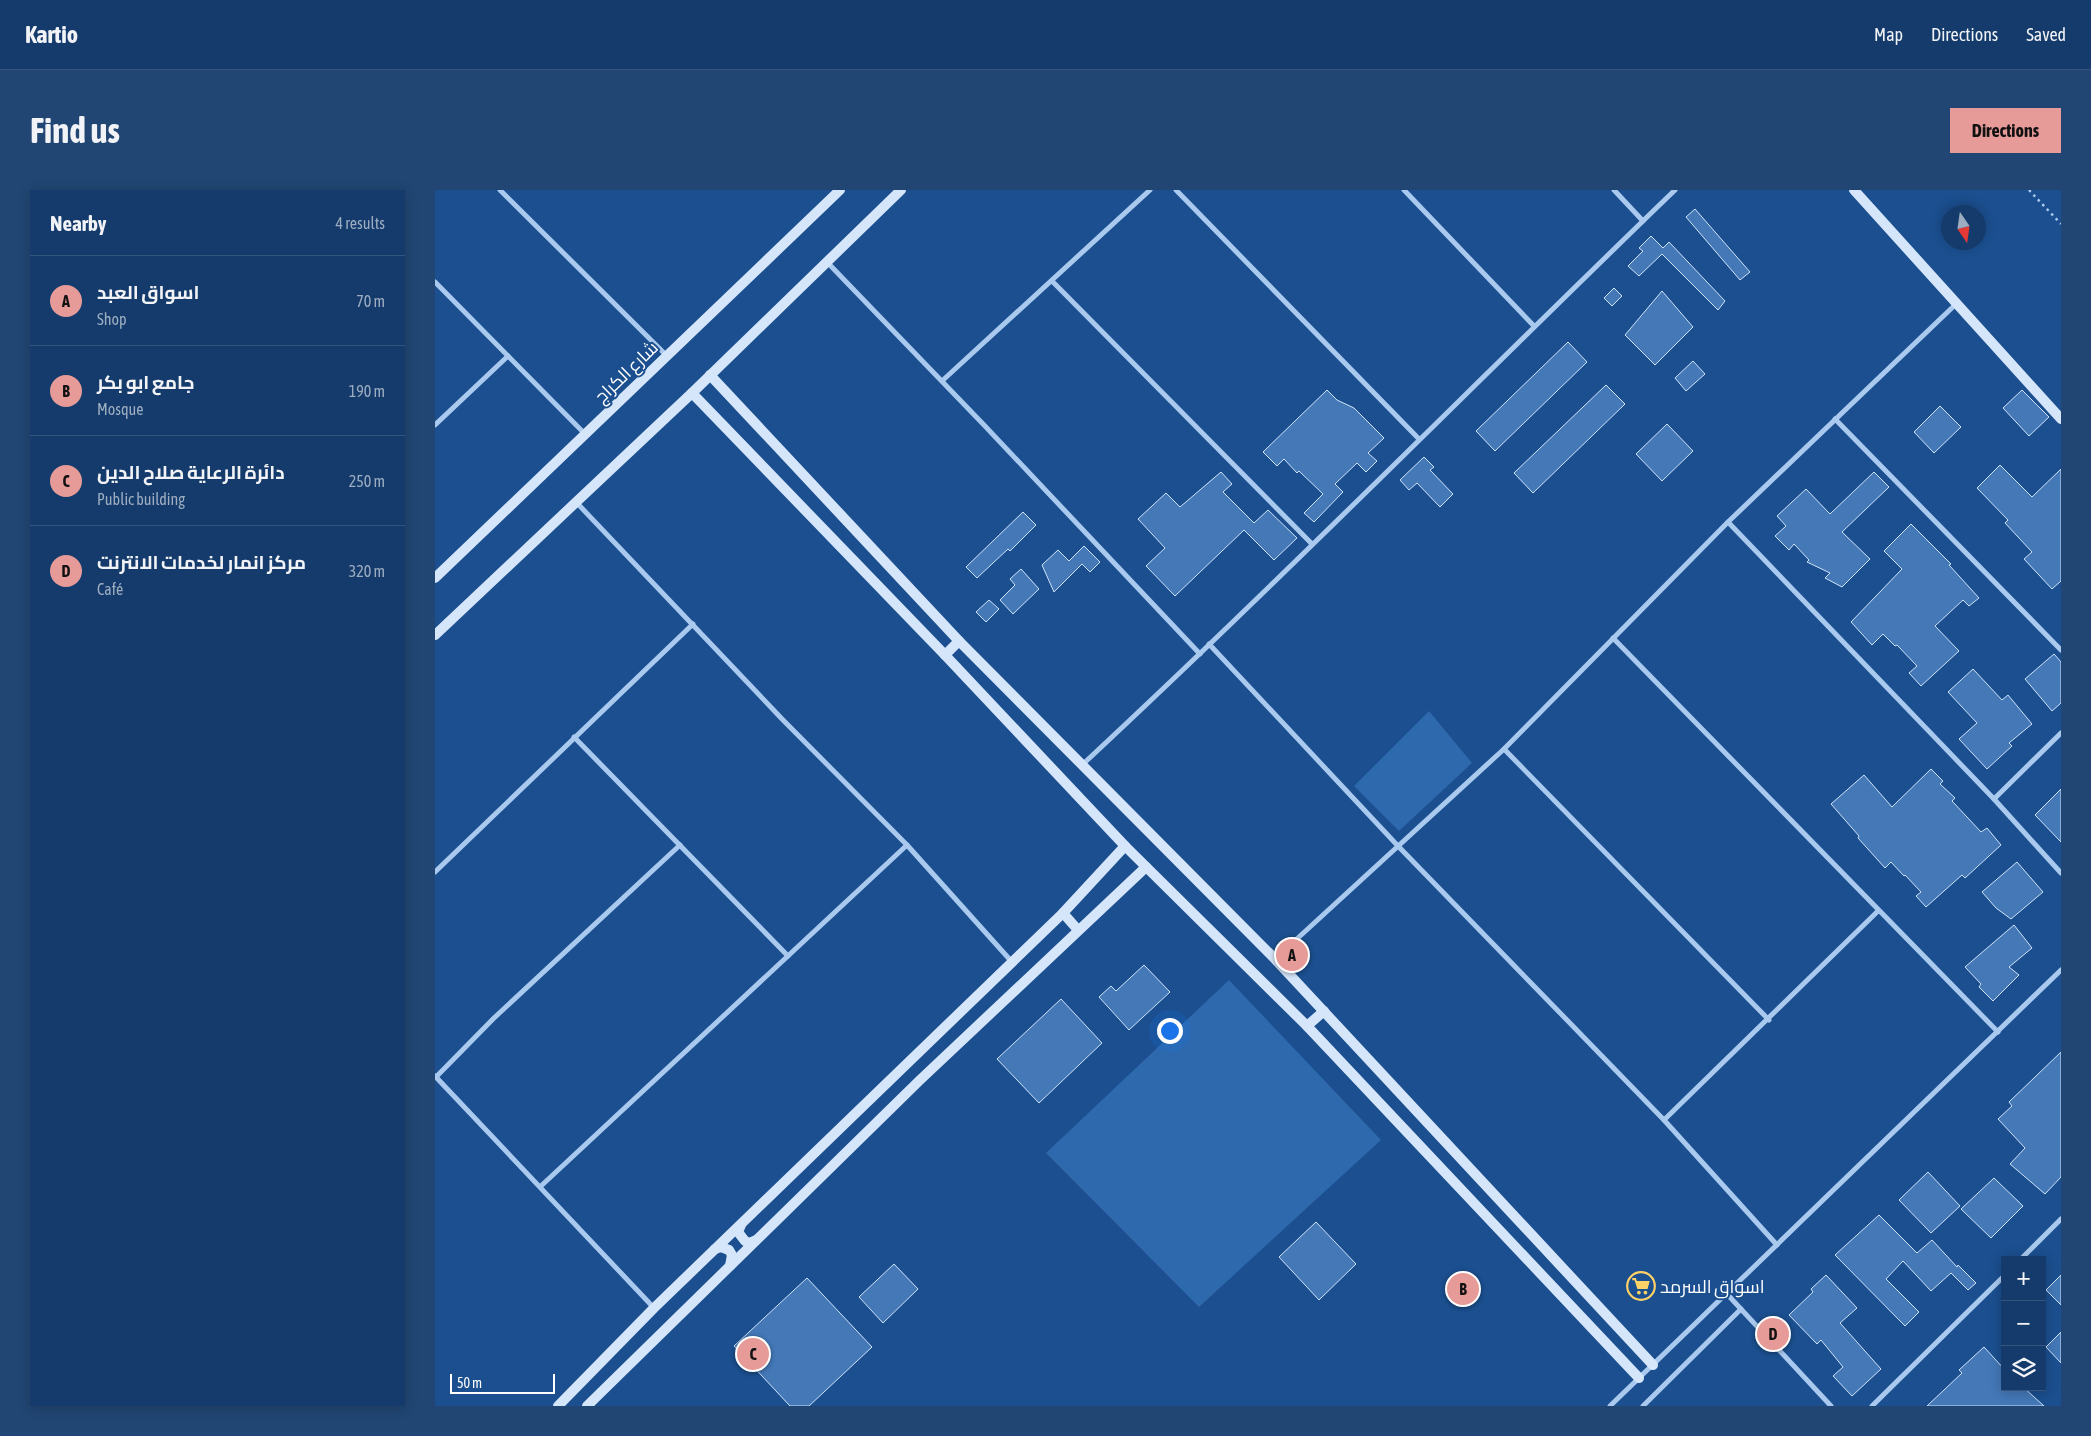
<!DOCTYPE html>
<html lang="en">
<head>
<meta charset="utf-8">
<style>
	:root { --surface:#143b6b; --page:#214673; --text:#f1f3f6; --muted:#9dadc1; --line:#33557e; --accent:#e69b98 }
	body { margin:0; font-family:"Asap Condensed",Cairo,sans-serif; background:var(--page); color:var(--text) }
	.controls { position:absolute; right:15px; bottom:15px; display:grid; overflow:hidden; border-radius:0px; box-shadow:0 2px 12px #0003 }
	.controls button { width:45px; height:45px; display:grid; place-items:center; padding:0; border:0; border-bottom:1px solid var(--line); background:var(--surface); color:var(--text); font:25px sans-serif }
	.compass { position:absolute; left:1506px; top:15px; width:45px; height:45px; border-radius:50%; background:var(--surface); box-shadow:0 2px 12px #0003; rotate:167deg }
	.scale { position:absolute; left:15px; bottom:12px; width:105px; box-sizing:border-box; padding-left:5px; border:2px solid #fff; border-top:0; font-size:14px; line-height:18px; white-space:nowrap; color:#fff; -webkit-text-stroke:4px #1b4f8f; paint-order:stroke }
	.you { position:absolute; left:734px; top:840px; width:18px; height:18px; margin:-12px; border:4px solid #fff; border-radius:50%; background:#1a73e8; box-shadow:0 0 0 8px #1a73e833 }
	.badge { display:grid; place-items:center; width:32px; height:32px; border-radius:50%; background:var(--accent); color:#111; font-size:16px; font-weight:700 }
	.pin { position:absolute; translate:-50% -50%; border:2px solid #fff; box-shadow:0 1px 5px #0006 }
	.list { margin:0; padding:0; list-style:none }
	h2 { display:flex; justify-content:space-between; align-items:center; height:65px; margin:0; padding:0 20px; font-size:21px }
	h2 small { font-size:16px; font-weight:400; color:var(--muted) }
	.list li { display:grid; grid-template-columns:32px 1fr auto; gap:15px; align-items:center; box-sizing:border-box; height:90px; padding:0 20px; border-top:1px solid var(--line) }
	.list b { display:block; font-size:19px; white-space:nowrap }
	.list p { margin:0; font-size:16px; white-space:nowrap; color:var(--muted) }
	.list em { font-size:16px; font-style:normal; color:var(--muted) }
	.icon { flex:none; width:28px; height:28px; fill:none; stroke:currentColor; stroke-width:2; stroke-linecap:round; stroke-linejoin:round }
	.map { position:relative; flex:none; width:1626px; height:1216px; overflow:hidden; border-radius:0px }
	header { display:flex; align-items:center; gap:30px; box-sizing:border-box; height:70px; padding:0 25px; background:var(--surface); border-bottom:1px solid var(--line) }
	header strong { font-size:24px }
	nav { display:flex; gap:28px; margin-inline-start:auto; font-size:18px }
	.intro { display:flex; align-items:center; justify-content:space-between; box-sizing:border-box; height:120px; padding:0 30px }
	h1 { margin:0; font-size:35px }
	.button { padding:12px 22px; border-radius:0px; background:var(--accent); color:#111; font-size:18px; font-weight:700 }
	main { display:flex; gap:30px; padding:0 30px }
	aside { flex:1; background:var(--surface); border-radius:0px; box-shadow:0 2px 12px #0003 }
	.map>svg:first-child { display:block }
	.green { fill:#2e69ad }
	.building { fill:#4478b7; stroke:#cfe3fa }
	.lines { fill:none; stroke-linecap:round; stroke-linejoin:round }
	.path { stroke:#a9c9ee; stroke-width:2.5; stroke-dasharray:2.5 4; stroke-linecap:butt }
	.street { stroke:#a9c9ee; stroke-width:5 }
	.secondary { stroke:#d6e6fa; stroke-width:10 }
	.labels { text-anchor:middle; dominant-baseline:central; stroke-width:4; stroke-linejoin:round; paint-order:stroke }
	.street-label { font-size:18px; fill:#fff; stroke:#1b4f8f }
	.poi-label { font-size:18px; fill:#fff; stroke:#1b4f8f; text-anchor:start }
</style>
</head>
<body>
<header>
<strong>Kartio</strong>
<nav><a>Map</a><a>Directions</a><a>Saved</a></nav>
</header>
<div class="intro"><h1>Find us</h1><a class="button">Directions</a></div>
<main>
<aside>
<h2>Nearby<small>4 results</small></h2>
<ul class="list">
<li><span class="badge">A</span><div><b>اسواق العبد</b><p>Shop</p></div><em>70 m</em></li>
<li><span class="badge">B</span><div><b>جامع ابو بكر</b><p>Mosque</p></div><em>190 m</em></li>
<li><span class="badge">C</span><div><b>دائرة الرعاية صلاح الدين</b><p>Public building</p></div><em>250 m</em></li>
<li><span class="badge">D</span><div><b>مركز انمار لخدمات الانترنت</b><p>Café</p></div><em>320 m</em></li>
</ul>
</aside>
<div class="map">
<svg width="1626" height="1216" viewBox="0 0 1626 1216">
	<rect width="100%" height="100%" fill="#1b4f8f"/>
	<g class="green">
		<polygon points="994,521 1037,573 964,641 919,596"/>
		<polygon points="794,790 946,950 764,1117 611,963"/>
	</g>
	<g class="building">
		<polygon points="1260,19 1315,82 1305,90 1251,27"/>
		<polygon points="1216,46 1228,58 1234,52 1290,111 1283,120 1227,64 1204,86 1193,76 1208,61 1204,58"/>
		<polygon points="1179,98 1187,106 1177,116 1169,108"/>
		<polygon points="1227,101 1258,137 1220,175 1190,145"/>
		<polygon points="1133,152 1152,172 1060,261 1041,241"/>
		<polygon points="1258,171 1270,184 1251,201 1240,188"/>
		<polygon points="1171,195 1190,214 1098,303 1079,283"/>
		<polygon points="892,200 902,210 919,218 949,248 933,263 942,271 931,282 922,273 900,294 908,302 879,332 869,323 888,304 864,281 862,283 849,269 842,276 828,262"/>
		<polygon points="1587,200 1614,227 1594,246 1568,218"/>
		<polygon points="1505,216 1526,237 1499,263 1479,242"/>
		<polygon points="1232,234 1258,261 1227,291 1201,264"/>
		<polygon points="989,267 999,277 995,280 1018,304 1005,317 982,293 974,300 965,290"/>
		<polygon points="1565,275 1597,307 1626,279 1626,391 1617,399 1589,369 1597,362 1570,333 1573,330 1542,298"/>
		<polygon points="786,282 797,294 788,302 819,333 833,320 862,348 839,370 809,340 740,406 711,376 730,358 703,329 731,303 745,317"/>
		<polygon points="1439,282 1454,297 1407,342 1435,369 1407,397 1390,388 1395,383 1372,372 1374,370 1359,354 1354,360 1340,346 1351,336 1342,326 1371,299 1395,324"/>
		<polygon points="588,322 601,335 575,361 573,359 542,388 531,377"/>
		<polygon points="1476,334 1516,374 1514,375 1544,408 1534,416 1528,410 1500,436 1524,461 1486,496 1474,483 1482,476 1462,455 1460,456 1448,444 1437,455 1416,432 1467,379 1449,361"/>
		<polygon points="649,356 665,372 655,382 647,374 619,402 607,375 623,360 634,371"/>
		<polygon points="586,379 604,399 578,424 565,410 580,395 575,389"/>
		<polygon points="554,410 564,419 551,432 541,422"/>
		<polygon points="1619,464 1626,472 1626,513 1617,521 1590,489"/>
		<polygon points="1538,479 1567,510 1573,505 1597,534 1574,553 1577,556 1552,579 1524,549 1542,533 1513,502"/>
		<polygon points="1496,579 1508,591 1505,594 1520,608 1517,611 1546,642 1552,638 1566,655 1530,688 1527,685 1491,717 1481,706 1486,702 1470,685 1469,686 1456,672 1450,678 1423,648 1424,646 1396,614 1429,585 1457,617"/>
		<polygon points="1626,599 1626,652 1600,625"/>
		<polygon points="1582,672 1608,702 1576,729 1561,718 1547,702"/>
		<polygon points="1579,735 1597,758 1574,777 1584,785 1558,811 1544,797 1546,794 1530,777"/>
		<polygon points="709,775 735,802 694,840 664,807 676,796 681,801"/>
		<polygon points="626,809 667,853 604,913 562,869"/>
		<polygon points="1626,862 1626,987 1610,1004 1575,974 1590,958 1563,929 1577,916 1574,912"/>
		<polygon points="1493,982 1525,1016 1496,1043 1464,1010"/>
		<polygon points="1559,988 1588,1016 1556,1048 1526,1019"/>
		<polygon points="1444,1025 1482,1063 1497,1050 1522,1077 1523,1075 1541,1093 1533,1100 1516,1083 1496,1101 1468,1071 1451,1089 1484,1122 1470,1136 1400,1065"/>
		<polygon points="881,1032 921,1074 884,1110 844,1067"/>
		<polygon points="459,1074 483,1099 448,1133 424,1107"/>
		<polygon points="1391,1085 1422,1118 1405,1133 1446,1179 1417,1206 1398,1186 1408,1177 1386,1150 1382,1154 1354,1125 1378,1102 1376,1099"/>
		<polygon points="1626,1085 1626,1115 1611,1100"/>
		<polygon points="372,1088 437,1157 374,1216 355,1216 299,1156"/>
		<polygon points="1626,1142 1626,1173 1611,1157"/>
		<polygon points="1549,1157 1570,1180 1570,1197 1588,1197 1609,1216 1492,1216 1527,1183 1524,1180"/>
	</g>
	<g class="lines">
		<polyline class="path" points="1594,0 1626,34"/>
		<g class="street">
			<polyline points="65,0 231,165"/>
			<polyline points="741,0 984,249"/>
			<polyline points="969,0 1099,136"/>
			<polyline points="1179,0 1208,31"/>
			<polyline points="392,72 549,235 765,464"/>
			<polyline points="617,91 877,354"/>
			<polyline points="0,92 150,244"/>
			<polyline points="507,191 715,0"/>
			<polyline points="1400,229 1626,460"/>
			<polyline points="0,235 73,166"/>
			<polyline points="141,312 348,530 472,655 577,772"/>
			<polyline points="1293,332 1559,609 1626,683"/>
			<polyline points="1178,448 1563,842"/>
			<polyline points="774,454 963,656 1229,930 1342,1055"/>
			<polyline points="139,547 353,766"/>
			<polyline points="1069,559 1334,830"/>
			<path d="M 647,575 C 849,387 1042,191 1240,0"/>
			<polyline points="1559,609 1626,543"/>
			<polyline points="0,682 258,434"/>
			<polyline points="840,769 1069,559 1293,332 1522,113"/>
			<polyline points="0,886 219,1118"/>
			<polyline points="1,887 59,828 245,655"/>
			<polyline points="1229,930 1443,721"/>
			<polyline points="106,996 472,655"/>
			<polyline points="1585,1070 1626,1029"/>
			<polyline points="1292,1104 1396,1216"/>
			<polyline points="1175,1216 1626,780"/>
			<polyline points="1208,1216 1306,1119"/>
			<polyline points="1437,1216 1570,1085"/>
		</g>
		<g class="secondary">
			<polyline points="1419,0 1626,229"/>
			<polyline points="275,185 524,451 840,769 1218,1175"/>
			<polyline points="257,203 510,465 690,656 872,836 1204,1188"/>
			<polyline points="0,388 405,0"/>
			<polyline points="0,445 257,203 466,0"/>
			<polyline points="510,465 524,451"/>
			<polyline points="628,723 643,740"/>
			<polyline points="872,836 889,821"/>
			<polyline points="306,1035 303,1042 310,1051 314,1053 321,1050"/>
			<polyline points="280,1059 286,1057 294,1060 297,1065 295,1076"/>
			<polyline points="123,1216 219,1118 628,723 690,656"/>
			<polyline points="152,1216 485,890 711,677"/>
		</g>
	</g>
	<defs>
		<symbol id="supermarket-ring" viewBox="-11 -11 22 22"><circle r="9.5" fill="#1b4f8f" stroke="#ffd166" stroke-width="1.5"/><path d="M-6-5.5h2.5l.6 2H6L4.5 2H-2.5L-4.4-4H-6ZM-1.5 3.2a1.3 1.3 0 1 0 .1 0ZM3 3.2a1.3 1.3 0 1 0 .1 0Z" fill="#ffd166"/></symbol>
	</defs>
	<g fill-rule="evenodd">
		<use href="#supermarket-ring" x="1190" y="1080" width="32" height="32"/>
	</g>
	<g class="labels">
		<g class="street-label">
			<text transform="translate(191 182) rotate(-44)">شارع الكراج</text>
		</g>
		<g class="poi-label">
			<text x="1225" y="1096">اسواق السرمد</text>
		</g>
	</g>
</svg>
<div class="controls">
<button>+</button>
<button>−</button>
<button><svg class="icon" aria-label="layers" viewBox="0 0 24 24"><path d="M12 4l9 5-9 5-9-5zM3 14l9 5 9-5"/></svg></button>
</div>
<svg class="compass" viewBox="-18 -18 36 36"><path d="M0-13l5 13h-10z" fill="#e53935"/><path d="M0 13l5-13h-10z" fill="#9dadc1"/></svg>
<div class="scale">50 m</div>
<div class="you"></div>
<div class="pin badge" style="left:857px;top:765px">A</div>
<div class="pin badge" style="left:1028px;top:1099px">B</div>
<div class="pin badge" style="left:318px;top:1164px">C</div>
<div class="pin badge" style="left:1338px;top:1144px">D</div>
</div>
</main>
</body>
</html>
